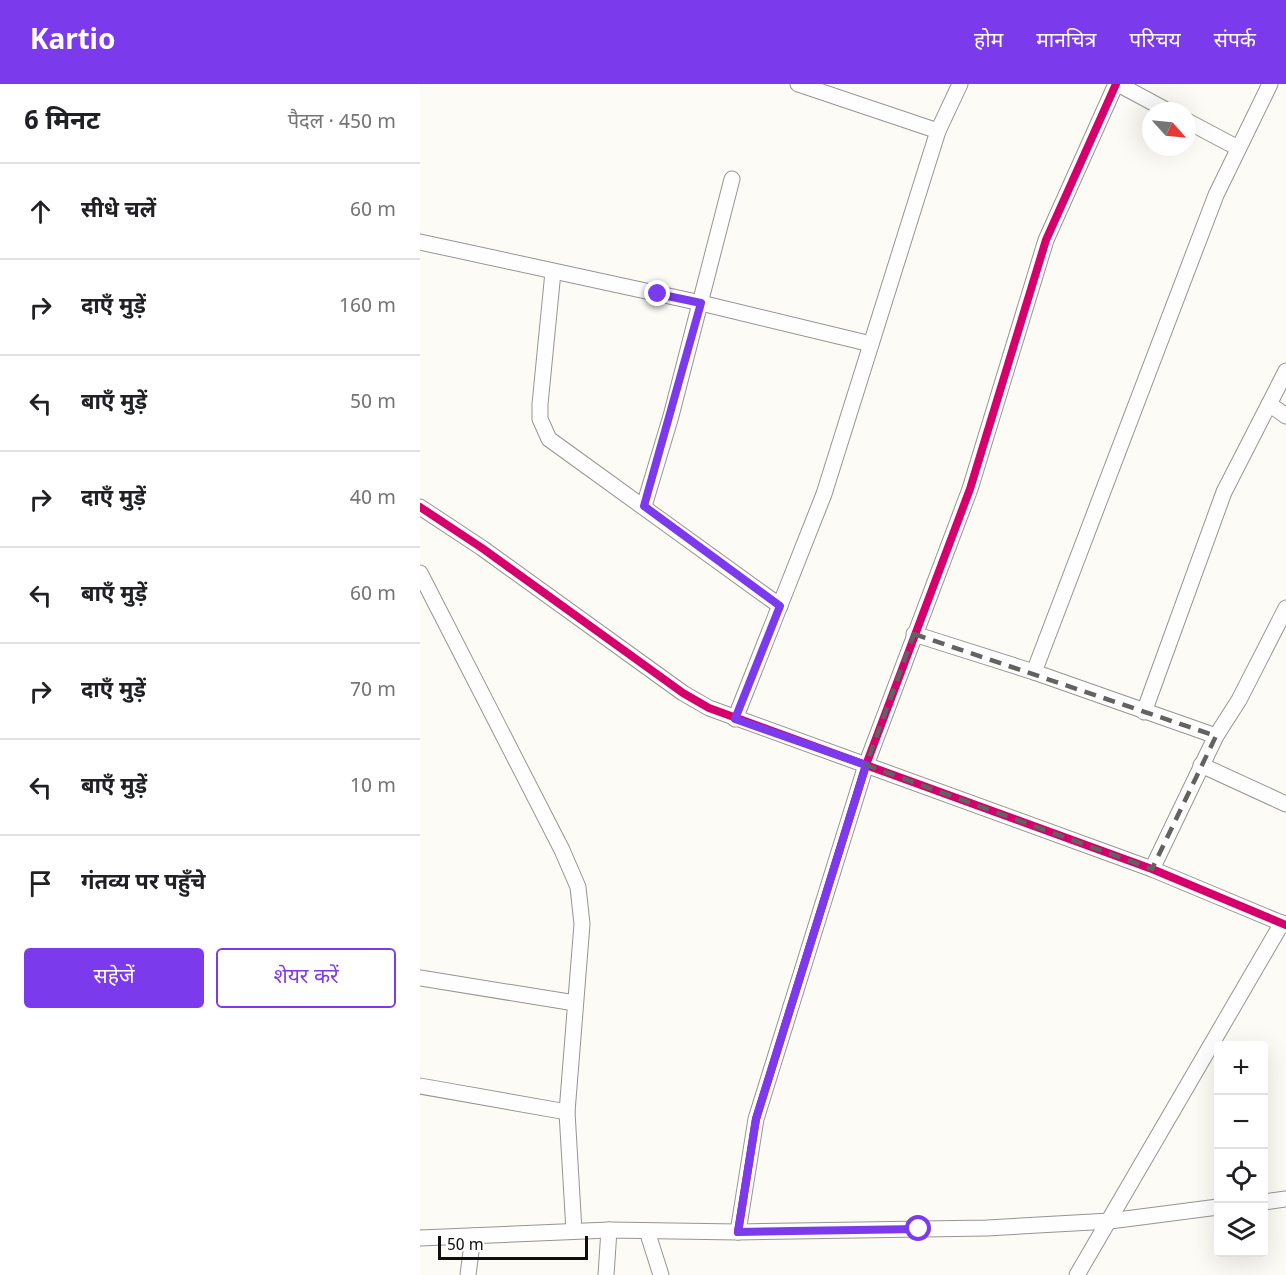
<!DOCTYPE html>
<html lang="hi">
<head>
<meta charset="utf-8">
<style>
	:root { --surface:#fff; --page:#f2f2f2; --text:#202124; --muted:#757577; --line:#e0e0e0; --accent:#7c3aed }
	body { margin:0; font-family:Georgia,"Noto Sans Devanagari",serif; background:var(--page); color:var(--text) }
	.controls { position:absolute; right:18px; bottom:18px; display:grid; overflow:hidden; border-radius:6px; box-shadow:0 6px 24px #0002 }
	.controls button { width:54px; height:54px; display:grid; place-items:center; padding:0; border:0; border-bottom:2px solid var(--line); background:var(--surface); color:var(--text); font:30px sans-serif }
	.compass { position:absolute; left:722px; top:18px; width:54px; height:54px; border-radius:50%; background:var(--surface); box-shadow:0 6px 24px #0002; rotate:117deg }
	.scale { position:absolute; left:18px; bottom:15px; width:150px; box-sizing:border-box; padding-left:6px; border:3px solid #0f0f0f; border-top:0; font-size:16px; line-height:21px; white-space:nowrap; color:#0f0f0f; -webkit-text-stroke:4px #fff; paint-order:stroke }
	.stop { position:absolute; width:18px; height:18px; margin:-14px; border:4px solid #7c3aed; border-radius:50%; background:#fff }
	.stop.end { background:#7c3aed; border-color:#fff; box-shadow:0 2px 6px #0008 }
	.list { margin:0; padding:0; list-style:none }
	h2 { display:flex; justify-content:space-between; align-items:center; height:78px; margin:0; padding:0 24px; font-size:26px }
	h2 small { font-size:20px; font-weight:400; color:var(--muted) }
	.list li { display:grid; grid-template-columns:39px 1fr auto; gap:18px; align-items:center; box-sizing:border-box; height:96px; padding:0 24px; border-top:2px solid var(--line) }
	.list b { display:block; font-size:22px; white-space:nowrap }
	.list em { font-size:20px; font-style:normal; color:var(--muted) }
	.actions { display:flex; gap:12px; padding:18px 24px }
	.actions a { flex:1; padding:14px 0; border:2px solid var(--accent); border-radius:6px; text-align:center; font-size:21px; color:var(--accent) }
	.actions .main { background:var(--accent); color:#fff }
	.icon { flex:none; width:33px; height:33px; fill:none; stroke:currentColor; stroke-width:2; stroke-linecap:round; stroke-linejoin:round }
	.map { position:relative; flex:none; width:866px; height:1191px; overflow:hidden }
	header { display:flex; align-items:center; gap:36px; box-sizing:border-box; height:84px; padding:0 30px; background:var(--accent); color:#fff }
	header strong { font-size:28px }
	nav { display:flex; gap:33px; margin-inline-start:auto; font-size:21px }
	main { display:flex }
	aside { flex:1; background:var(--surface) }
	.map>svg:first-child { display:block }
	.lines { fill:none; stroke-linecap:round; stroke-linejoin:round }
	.street-casing { stroke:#969593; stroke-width:17 }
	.street { stroke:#fffefe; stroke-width:15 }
	.cycleway-casing { stroke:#fff; stroke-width:11 }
	.cycleway { stroke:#d6006c; stroke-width:8 }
	.route { stroke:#7c3aed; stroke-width:8 }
	.marked { fill:none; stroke:#626260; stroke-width:4.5; stroke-dasharray:12 8; stroke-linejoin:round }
</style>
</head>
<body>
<header>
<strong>Kartio</strong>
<nav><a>होम</a><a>मानचित्र</a><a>परिचय</a><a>संपर्क</a></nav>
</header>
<main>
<aside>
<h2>6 मिनट<small>पैदल · 450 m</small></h2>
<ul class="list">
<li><svg class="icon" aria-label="ahead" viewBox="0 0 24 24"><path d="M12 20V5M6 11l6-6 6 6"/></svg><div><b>सीधे चलें</b></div><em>60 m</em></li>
<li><svg class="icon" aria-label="right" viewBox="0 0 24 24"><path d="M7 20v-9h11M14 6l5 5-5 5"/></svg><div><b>दाएँ मुड़ें</b></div><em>160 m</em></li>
<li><svg class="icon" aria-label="left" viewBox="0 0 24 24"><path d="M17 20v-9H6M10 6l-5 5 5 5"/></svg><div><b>बाएँ मुड़ें</b></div><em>50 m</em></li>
<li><svg class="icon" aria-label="right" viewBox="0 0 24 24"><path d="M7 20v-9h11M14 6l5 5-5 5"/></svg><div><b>दाएँ मुड़ें</b></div><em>40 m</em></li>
<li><svg class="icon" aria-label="left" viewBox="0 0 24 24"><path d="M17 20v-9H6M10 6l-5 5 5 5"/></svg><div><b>बाएँ मुड़ें</b></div><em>60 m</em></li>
<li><svg class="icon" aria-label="right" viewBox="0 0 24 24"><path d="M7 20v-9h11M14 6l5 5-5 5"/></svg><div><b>दाएँ मुड़ें</b></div><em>70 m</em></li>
<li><svg class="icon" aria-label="left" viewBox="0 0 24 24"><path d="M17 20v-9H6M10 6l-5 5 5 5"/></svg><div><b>बाएँ मुड़ें</b></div><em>10 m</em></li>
<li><svg class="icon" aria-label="arrive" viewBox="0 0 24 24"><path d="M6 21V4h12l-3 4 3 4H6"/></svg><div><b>गंतव्य पर पहुँचे</b></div></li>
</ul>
<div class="actions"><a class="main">सहेजें</a><a>शेयर करें</a></div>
</aside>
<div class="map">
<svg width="866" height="1191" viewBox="0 0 866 1191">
	<rect width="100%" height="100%" fill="#fcfbf5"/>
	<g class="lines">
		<defs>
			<g id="street">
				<polyline points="378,0 518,47"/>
				<polyline points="698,0 748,27"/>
				<polyline points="767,37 818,64"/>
				<polyline points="0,158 281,219 451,260"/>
				<polyline points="133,188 120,320 120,335 129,355 360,522"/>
				<polyline points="849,320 866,332"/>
				<polyline points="224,422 251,332 312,95"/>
				<polyline points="0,423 62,464 263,609 289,624 732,785 866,841"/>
				<polyline points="0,489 142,766 158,803 162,840 147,1028 154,1147"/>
				<polyline points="494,550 614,588 796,652"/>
				<polyline points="614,588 796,111 850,0"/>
				<polyline points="724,628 804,408 866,287"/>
				<polyline points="315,635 404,410 518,47 540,0"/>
				<polyline points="781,681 866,720"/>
				<polyline points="732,785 796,652 819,616 866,524"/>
				<polyline points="0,894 155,919"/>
				<polyline points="0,1002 147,1028"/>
				<polyline points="844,1118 866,1115"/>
				<polyline points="227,1147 241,1191"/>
				<polyline points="318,1148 336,1035 446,681 550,405 626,156 696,0"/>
				<polyline points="0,1154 189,1146 318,1148 567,1144 690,1137 798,1123"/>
				<polyline points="48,1191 53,1152"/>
				<polyline points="186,1191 189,1146"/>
				<polyline points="657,1191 862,839"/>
			</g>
		</defs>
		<use href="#street" class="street-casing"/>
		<use href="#street" class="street"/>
		<defs>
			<g id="cycleway">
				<polyline points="0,423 62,464 263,609 289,624 732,785 866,841"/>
				<polyline points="318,1148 336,1035 446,681 550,405 626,156 696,0"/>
			</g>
		</defs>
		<use href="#cycleway" class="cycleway-casing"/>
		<use href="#cycleway" class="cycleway"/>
	</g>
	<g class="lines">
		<polyline class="route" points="238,210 281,219 224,422 360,522 315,635 446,681 336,1035 318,1148 499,1145"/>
	</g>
	<path class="marked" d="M 494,550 L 796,652 L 732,785 L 446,681 Z"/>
</svg>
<div class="controls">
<button>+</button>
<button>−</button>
<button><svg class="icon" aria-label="locate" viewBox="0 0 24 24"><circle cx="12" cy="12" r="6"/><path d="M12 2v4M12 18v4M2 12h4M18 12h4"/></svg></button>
<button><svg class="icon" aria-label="layers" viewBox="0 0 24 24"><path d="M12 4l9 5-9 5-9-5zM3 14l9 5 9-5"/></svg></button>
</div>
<svg class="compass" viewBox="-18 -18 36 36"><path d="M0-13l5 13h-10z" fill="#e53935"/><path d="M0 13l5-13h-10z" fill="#757577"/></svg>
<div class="scale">50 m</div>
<div class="stop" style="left:499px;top:1145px"></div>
<div class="stop end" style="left:238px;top:210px"></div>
</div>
</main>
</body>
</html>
